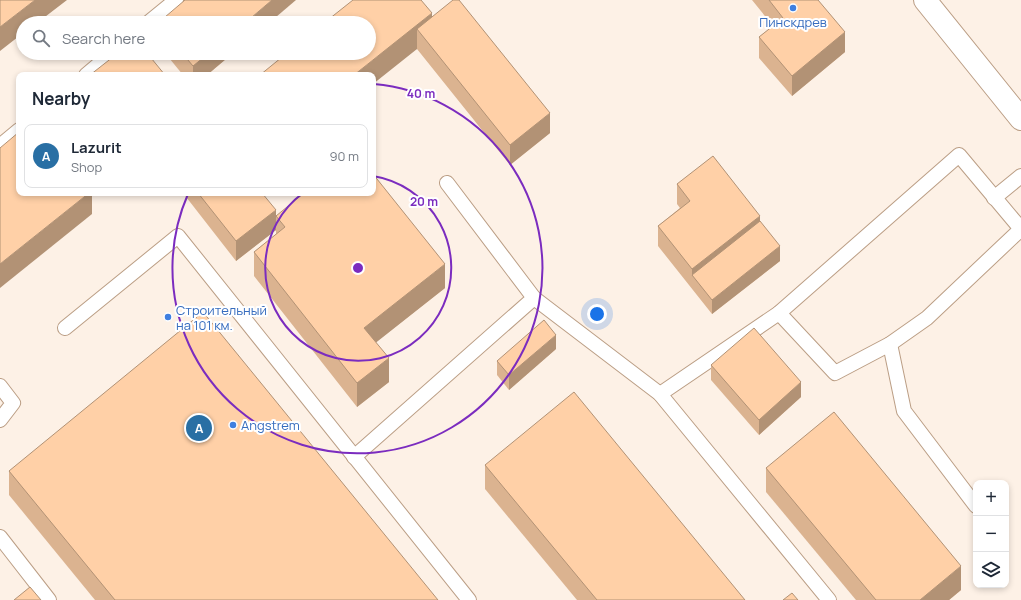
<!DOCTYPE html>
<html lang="en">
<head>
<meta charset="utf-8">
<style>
	:root { --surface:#fff; --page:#f2f2f3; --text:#1f2937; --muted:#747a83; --line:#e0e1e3; --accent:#296fa4 }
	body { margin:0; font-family:Manrope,sans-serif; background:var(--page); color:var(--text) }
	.controls { position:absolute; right:12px; bottom:12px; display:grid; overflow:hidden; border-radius:8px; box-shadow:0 2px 6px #0003 }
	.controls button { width:36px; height:36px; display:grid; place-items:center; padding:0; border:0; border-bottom:1px solid var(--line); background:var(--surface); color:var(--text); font:20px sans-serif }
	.you { position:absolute; left:597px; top:314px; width:14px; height:14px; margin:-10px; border:3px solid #fff; border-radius:50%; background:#1a73e8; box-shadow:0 0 0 6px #1a73e833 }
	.badge { display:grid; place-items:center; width:26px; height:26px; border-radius:50%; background:var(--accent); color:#fff; font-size:13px; font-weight:700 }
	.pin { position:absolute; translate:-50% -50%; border:2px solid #fff; box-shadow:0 1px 4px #0006 }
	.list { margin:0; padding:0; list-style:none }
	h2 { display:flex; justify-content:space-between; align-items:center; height:52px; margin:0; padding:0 16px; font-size:17px }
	h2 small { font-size:13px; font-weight:400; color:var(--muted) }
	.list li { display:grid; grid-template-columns:26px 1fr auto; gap:12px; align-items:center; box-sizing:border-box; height:64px; margin:0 8px 8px; padding:0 8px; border:1px solid var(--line); border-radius:8px }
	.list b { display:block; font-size:15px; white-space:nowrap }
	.list p { margin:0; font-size:13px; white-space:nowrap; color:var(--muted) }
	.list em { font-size:13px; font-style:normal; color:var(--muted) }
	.icon { flex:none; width:22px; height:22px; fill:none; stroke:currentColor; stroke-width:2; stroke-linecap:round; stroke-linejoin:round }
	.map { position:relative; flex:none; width:1021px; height:600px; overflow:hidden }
	.search { position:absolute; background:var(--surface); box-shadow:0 2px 6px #0003; left:16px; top:16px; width:360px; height:44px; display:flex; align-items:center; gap:10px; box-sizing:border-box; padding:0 14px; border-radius:22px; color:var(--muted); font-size:15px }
	.panel { position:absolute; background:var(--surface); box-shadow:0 2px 6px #0003; left:16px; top:72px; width:360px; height:124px; border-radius:8px }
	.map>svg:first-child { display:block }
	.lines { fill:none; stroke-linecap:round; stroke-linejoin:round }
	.lane-casing { stroke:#bb9e85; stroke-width:16 }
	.highway-casing { stroke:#bb9e85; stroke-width:24 }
	.lane { stroke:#fff; stroke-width:14 }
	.highway { stroke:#fff; stroke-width:22 }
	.wall { fill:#dbb390 }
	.shaded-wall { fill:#b29275 }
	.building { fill:#ffd0a7; stroke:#b29275 }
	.ring { fill:none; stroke:#7b2cbf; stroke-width:2 }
	.shop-dot { fill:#3f7fe0; stroke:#fff; stroke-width:1.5 }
	.labels { text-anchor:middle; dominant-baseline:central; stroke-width:4; stroke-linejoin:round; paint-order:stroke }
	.shop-label { font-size:13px; fill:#366cbe; stroke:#fff; text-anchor:start }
	.centre { fill:#7b2cbf; stroke:#fff; stroke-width:2 }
	.ring-label { font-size:12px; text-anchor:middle; font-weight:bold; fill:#7b2cbf; stroke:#fff; stroke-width:4; stroke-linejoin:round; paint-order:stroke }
</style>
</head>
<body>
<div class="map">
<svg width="1021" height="600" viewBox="0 0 1021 600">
	<rect width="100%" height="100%" fill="#fdf1e6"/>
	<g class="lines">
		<defs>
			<g id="lane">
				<polyline points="148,23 176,0"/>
				<polyline points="86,75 112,53"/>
				<polyline points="0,146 19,130"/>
				<polygon points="959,155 1021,229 927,318 890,344 835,373 779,313"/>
				<polyline points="994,198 1021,176"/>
				<polyline points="534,298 660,394 829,600"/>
				<polyline points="65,328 178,236 469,600"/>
				<polyline points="890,344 904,411 976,506"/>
				<polyline points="0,386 13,403 0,420"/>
				<polyline points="660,394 779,313"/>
				<polyline points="354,457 534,298 447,183"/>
				<polyline points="0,537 49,600"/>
			</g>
			<polyline id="highway" points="925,0 1021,119"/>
		</defs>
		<use href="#lane" class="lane-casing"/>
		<use href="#highway" class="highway-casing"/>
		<use href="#lane" class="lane"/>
		<use href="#highway" class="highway"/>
	</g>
	<g class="wall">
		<polygon points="752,0 818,0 845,52 792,96 759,58 759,37 773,26"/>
		<polygon points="432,17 550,133 510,165 417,49 260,75"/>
		<polygon points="165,53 233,53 207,75 183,75"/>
		<polygon points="677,184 760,221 780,261 712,314 658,246 658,226 680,208 677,204"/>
		<polygon points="183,193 262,193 276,215 445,288 376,342 389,382 357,407 254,276 254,252 276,234 276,230 236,261"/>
		<polygon points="556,349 509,390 497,375 497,361"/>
		<polygon points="711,365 801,397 759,435 711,380"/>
		<polygon points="485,465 745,600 577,600 485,489"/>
		<polygon points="766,468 961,590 949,600 856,600 766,492"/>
		<polygon points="9,471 438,600 95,600 9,495"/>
	</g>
	<g class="shaded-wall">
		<polygon points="35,0 67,0 37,23 23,23 23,33 0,51 0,27"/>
		<polygon points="272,0 296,0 269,23 245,23"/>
		<polygon points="432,13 432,37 417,29 417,49 373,84 373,75 354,75"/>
		<polygon points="845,32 845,52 792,96 792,76"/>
		<polygon points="209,53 233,53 207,75 193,75 193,66"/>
		<polygon points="550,113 550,133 510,165 510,145"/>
		<polygon points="89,193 92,193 92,214 0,288 0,264"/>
		<polygon points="276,210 276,230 236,261 236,241"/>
		<polygon points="760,216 760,236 692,275 692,269"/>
		<polygon points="780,246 780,261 712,314 712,300"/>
		<polygon points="445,264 445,288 364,352 364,328"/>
		<polygon points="556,335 556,349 509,390 509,375"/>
		<polygon points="389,358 389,382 357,407 357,383"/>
		<polygon points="801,382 801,397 759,435 759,420"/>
		<polygon points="961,566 961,590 949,600 920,600"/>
	</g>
	<g class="building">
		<polygon points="0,0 35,0 0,27"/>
		<polygon points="185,0 272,0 245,23 158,23"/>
		<polygon points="353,0 421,0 432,13 354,75 260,75 287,53 369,53 369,23 324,23"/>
		<polygon points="453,0 459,0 550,113 510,145 417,29"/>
		<polygon points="769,0 818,0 845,32 792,76 759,37 783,18"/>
		<polygon points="118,53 147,53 165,75 90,75"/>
		<polygon points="182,53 209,53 193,66"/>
		<polygon points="19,132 19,193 89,193 0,264 0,148"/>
		<polygon points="713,156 760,216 692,269 658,226 690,201 677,184"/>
		<polygon points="373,174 445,264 364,328 389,358 357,383 254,252 285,227 276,216 304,193 373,193"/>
		<polygon points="198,193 262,193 276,210 236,241"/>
		<polygon points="760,221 780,246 712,300 692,275"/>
		<polygon points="203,312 438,600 115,600 9,471"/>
		<polygon points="544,320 556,335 509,375 497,361"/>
		<polygon points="754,328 801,382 759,420 711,365"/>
		<polygon points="574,392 745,600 597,600 485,465"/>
		<polygon points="834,412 961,566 920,600 876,600 766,468"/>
		<polygon points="30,587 41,600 14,600"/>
		<polygon points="792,593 798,600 783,600"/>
	</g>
	<g class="ring">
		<path d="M373 176A93 93 0 1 1 303 193"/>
		<path d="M374 84A185 185 0 1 1 188 194"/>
	</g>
	<g class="shop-dot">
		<circle cx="793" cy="8" r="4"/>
		<circle cx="168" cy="317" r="4"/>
		<circle cx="233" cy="425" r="4"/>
	</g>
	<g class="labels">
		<g class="shop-label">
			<text x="793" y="22" text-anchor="middle">Пинскдрев</text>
			<text x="176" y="310">Строительный<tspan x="176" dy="15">на 101 км.</tspan></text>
			<text x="241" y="425">Angstrem</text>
		</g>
	</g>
	<circle cx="358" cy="268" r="6" class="centre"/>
	<g class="ring-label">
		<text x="421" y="98">40 m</text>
		<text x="424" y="206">20 m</text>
	</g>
</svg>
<div class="controls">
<button>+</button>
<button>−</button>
<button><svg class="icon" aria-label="layers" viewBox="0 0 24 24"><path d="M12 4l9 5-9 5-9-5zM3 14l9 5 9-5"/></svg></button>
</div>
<div class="you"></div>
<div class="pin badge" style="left:199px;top:428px">A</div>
<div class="search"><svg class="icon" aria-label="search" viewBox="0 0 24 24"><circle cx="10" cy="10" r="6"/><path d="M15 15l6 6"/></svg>Search here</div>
<section class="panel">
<h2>Nearby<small></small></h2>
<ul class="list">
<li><span class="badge">A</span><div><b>Lazurit</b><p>Shop</p></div><em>90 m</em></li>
</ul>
</section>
</div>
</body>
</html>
